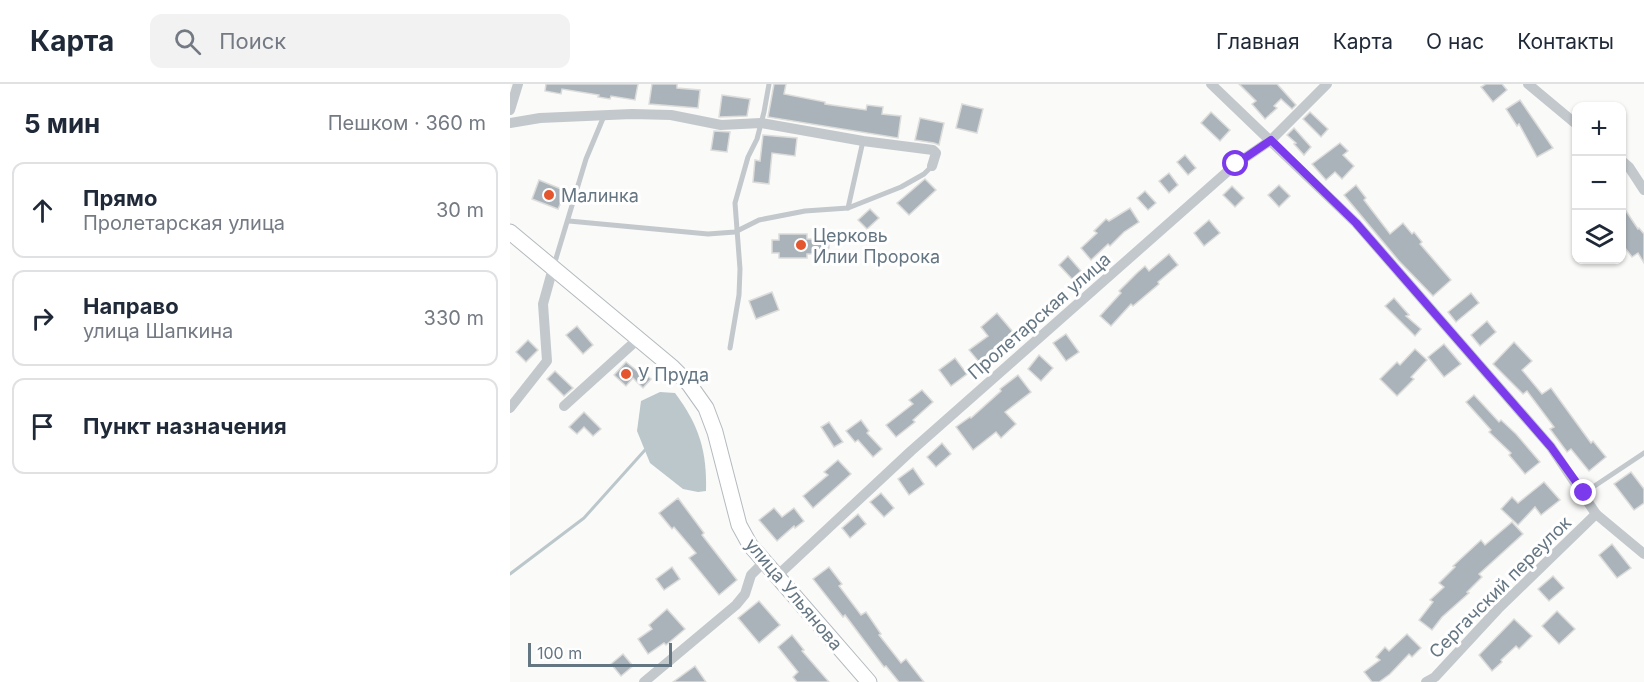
<!DOCTYPE html>
<html lang="ru">
<head>
<meta charset="utf-8">
<style>
	:root { --surface:#fff; --page:#f2f2f3; --text:#1f2937; --muted:#747a83; --line:#e0e1e3 }
	body { margin:0; font-family:Inter,sans-serif; background:var(--page); color:var(--text) }
	.controls { position:absolute; right:18px; top:18px; display:grid; overflow:hidden; border-radius:12px; box-shadow:0 2px 4px #0004 }
	.controls button { width:54px; height:54px; display:grid; place-items:center; padding:0; border:0; border-bottom:2px solid var(--line); background:var(--surface); color:var(--text); font:30px sans-serif }
	.scale { position:absolute; left:18px; bottom:15px; width:144px; box-sizing:border-box; padding-left:6px; border:3px solid #657683; border-top:0; font-size:16px; line-height:21px; white-space:nowrap; color:#657683; -webkit-text-stroke:4px #fff; paint-order:stroke }
	.stop { position:absolute; width:18px; height:18px; margin:-14px; border:4px solid #7c3aed; border-radius:50%; background:#fff }
	.stop.end { background:#7c3aed; border-color:#fff; box-shadow:0 2px 6px #0008 }
	.list { margin:0; padding:0; list-style:none }
	h2 { display:flex; justify-content:space-between; align-items:center; height:78px; margin:0; padding:0 24px; font-size:26px }
	h2 small { font-size:20px; font-weight:400; color:var(--muted) }
	.list li { display:grid; grid-template-columns:39px 1fr auto; gap:18px; align-items:center; box-sizing:border-box; height:96px; margin:0 12px 12px; padding:0 12px; border:2px solid var(--line); border-radius:12px }
	.list b { display:block; font-size:22px; white-space:nowrap }
	.list p { margin:0; font-size:20px; white-space:nowrap; color:var(--muted) }
	.list em { font-size:20px; font-style:normal; color:var(--muted) }
	.icon { flex:none; width:33px; height:33px; fill:none; stroke:currentColor; stroke-width:2; stroke-linecap:round; stroke-linejoin:round }
	.map { position:relative; flex:none; width:1134px; height:598px; overflow:hidden }
	header { display:flex; align-items:center; gap:36px; box-sizing:border-box; height:84px; padding:0 30px; background:var(--surface); border-bottom:2px solid var(--line) }
	header strong { font-size:28px }
	nav { display:flex; gap:33px; margin-inline-start:auto; font-size:21px }
	.search { width:420px; height:54px; background:var(--page); display:flex; align-items:center; gap:15px; box-sizing:border-box; padding:0 21px; border-radius:12px; color:var(--muted); font-size:22px }
	main { display:flex }
	aside { flex:1; background:var(--surface) }
	.map>svg:first-child { display:block }
	.water { fill:#bbc7cb }
	.lines { fill:none; stroke-linecap:round; stroke-linejoin:round }
	.stream { stroke:#bbc7cb; stroke-width:3 }
	.building { fill:#aab3b9; stroke:#dcdcda; stroke-width:1.5 }
	.secondary-casing { stroke:#b3babf; stroke-width:17 }
	.service { stroke:#c3c8cc; stroke-width:5 }
	.minor { stroke:#c3c8cc; stroke-width:10 }
	.secondary { stroke:#fff; stroke-width:15 }
	.route { stroke:#7c3aed; stroke-width:8 }
	.poi-dot { fill:#e4572e; stroke:#fff; stroke-width:2 }
	.labels { text-anchor:middle; dominant-baseline:central; stroke-width:6; stroke-linejoin:round; paint-order:stroke }
	.poi-label { font-size:18px; fill:#657683; stroke:#fff; text-anchor:start }
	.street-label { font-size:18px; fill:#657683; stroke:#fff }
</style>
</head>
<body>
<header>
<strong>Карта</strong>
<div class="search"><svg class="icon" aria-label="search" viewBox="0 0 24 24"><circle cx="10" cy="10" r="6"/><path d="M15 15l6 6"/></svg>Поиск</div>
<nav><a>Главная</a><a>Карта</a><a>О нас</a><a>Контакты</a></nav>
</header>
<main>
<aside>
<h2>5 мин<small>Пешком · 360 m</small></h2>
<ul class="list">
<li><svg class="icon" aria-label="ahead" viewBox="0 0 24 24"><path d="M12 20V5M6 11l6-6 6 6"/></svg><div><b>Прямо</b><p>Пролетарская улица</p></div><em>30 m</em></li>
<li><svg class="icon" aria-label="right" viewBox="0 0 24 24"><path d="M7 20v-9h11M14 6l5 5-5 5"/></svg><div><b>Направо</b><p>улица Шапкина</p></div><em>330 m</em></li>
<li><svg class="icon" aria-label="arrive" viewBox="0 0 24 24"><path d="M6 21V4h12l-3 4 3 4H6"/></svg><div><b>Пункт назначения</b></div></li>
</ul>
</aside>
<div class="map">
<svg width="1134" height="598" viewBox="0 0 1134 598">
	<rect width="100%" height="100%" fill="#fafaf8"/>
	<path class="water" d="M 150,308 L 165,309 C 189,341 197,367 196,407 L 188,408 L 173,405 L 140,379 L 127,347 L 131,317 Z"/>
	<g class="lines">
		<polyline class="stream" points="0,490 74,434 135,366"/>
	</g>
	<g class="building">
		<polygon points="36,0 128,0 125,16 101,12 100,15 88,13 89,11 52,5 51,10 35,7"/>
		<polygon points="142,0 167,0 167,4 190,6 188,24 139,20"/>
		<polygon points="264,0 276,0 274,10 315,18 315,20 356,26 357,21 373,23 372,30 391,32 388,54 258,33"/>
		<polygon points="729,0 767,0 786,21 782,25 771,15 764,22 767,24 755,35 742,20 746,17"/>
		<polygon points="976,0 992,0 997,6 983,18 971,3"/>
		<polygon points="212,11 240,15 237,32 209,33"/>
		<polygon points="1010,16 1043,64 1027,73 1009,40 1007,42 996,25"/>
		<polygon points="452,20 473,25 467,49 446,44"/>
		<polygon points="701,28 720,46 710,57 691,39"/>
		<polygon points="800,28 818,45 811,53 793,35"/>
		<polygon points="410,34 434,39 429,61 424,59 405,56"/>
		<polygon points="784,44 801,63 794,71 784,60 786,59 777,51"/>
		<polygon points="204,47 220,48 217,68 201,66"/>
		<polygon points="253,51 287,54 285,72 262,69 259,100 243,98 245,76 250,77"/>
		<polygon points="830,59 838,67 833,71 844,82 832,95 825,88 816,96 802,80"/>
		<polygon points="675,71 686,84 678,91 667,78"/>
		<polygon points="659,89 668,101 659,109 649,97"/>
		<polygon points="415,95 426,106 399,131 387,119"/>
		<polygon points="29,96 56,107 48,125 22,115"/>
		<polygon points="769,101 780,112 769,123 758,111"/>
		<polygon points="846,101 856,114 854,116 880,150 893,139 902,150 904,148 912,158 910,160 941,196 923,212 889,177 834,111"/>
		<polygon points="722,102 734,114 725,123 713,111"/>
		<polygon points="635,107 646,119 638,126 627,114"/>
		<polygon points="1112,121 1128,145 1129,144 1134,150 1134,179 1128,169 1122,173 1112,160"/>
		<polygon points="620,124 629,138 614,148 600,162 598,160 581,176 571,164 587,149 584,147 596,135 599,137"/>
		<polygon points="360,125 369,134 357,145 348,136"/>
		<polygon points="699,136 710,149 694,162 684,149"/>
		<polygon points="269,150 297,150 297,155 312,155 316,157 319,160 319,164 312,170 297,170 297,174 269,174 269,169 262,169 262,156 269,156"/>
		<polygon points="659,170 668,181 648,198 649,200 623,222 621,220 601,242 590,232 611,209 609,207 627,189 635,182 639,187"/>
		<polygon points="558,172 571,187 562,195 549,181"/>
		<polygon points="262,208 269,226 246,235 239,217"/>
		<polygon points="961,209 969,219 946,238 938,228"/>
		<polygon points="884,214 899,231 896,232 911,245 905,252 875,222"/>
		<polygon points="487,229 503,248 469,278 459,266 478,252 471,243"/>
		<polygon points="977,237 986,248 970,262 961,251"/>
		<polygon points="67,242 83,261 73,270 56,251"/>
		<polygon points="556,250 569,268 556,277 543,259"/>
		<polygon points="18,256 28,266 16,278 6,268"/>
		<polygon points="1004,258 1022,277 1012,286 1032,310 1041,304 1081,359 1083,357 1096,373 1079,387 1061,365 1057,368 1040,345 1044,343 1017,307 1013,310 983,280"/>
		<polygon points="934,260 951,280 934,293 918,273"/>
		<polygon points="905,265 917,276 901,293 904,295 887,312 870,295 887,278 890,281"/>
		<polygon points="529,271 543,284 531,297 518,285"/>
		<polygon points="445,274 457,290 441,302 429,286"/>
		<polygon points="116,278 131,290 133,288 141,295 133,304 123,294 116,302 104,291"/>
		<polygon points="45,287 63,304 54,312 37,295"/>
		<polygon points="508,291 521,308 495,328 506,340 491,354 486,348 463,366 446,343 460,333 461,334 491,307 490,305"/>
		<polygon points="412,306 423,318 403,336 405,338 386,353 376,341 403,320 399,316"/>
		<polygon points="964,311 989,338 991,336 1006,350 1030,378 1015,390 999,371 1001,369 979,348 981,346 956,318"/>
		<polygon points="74,328 91,345 83,352 74,343 67,350 59,343"/>
		<polygon points="351,336 359,347 357,349 372,365 363,373 348,356 345,358 336,347"/>
		<polygon points="319,338 333,358 324,363 311,343"/>
		<polygon points="432,359 441,370 426,383 417,373"/>
		<polygon points="328,376 341,390 303,424 293,412 318,391 314,388"/>
		<polygon points="403,384 414,400 399,411 388,395"/>
		<polygon points="1121,388 1134,405 1134,419 1124,426 1104,400"/>
		<polygon points="1034,398 1050,416 1031,431 1025,423 1008,441 991,425 1002,413 1008,419"/>
		<polygon points="371,409 384,424 374,433 360,418"/>
		<polygon points="168,414 194,449 192,451 227,496 209,511 179,474 186,469 164,443 162,445 149,429"/>
		<polygon points="264,424 272,433 284,424 294,437 285,444 284,442 267,457 249,436"/>
		<polygon points="348,430 356,440 340,454 332,444"/>
		<polygon points="1002,438 1013,450 969,490 972,493 957,508 959,509 932,533 922,546 909,536 923,518 920,516 934,503 929,499 945,483 943,482 971,456 975,461"/>
		<polygon points="1102,460 1121,484 1107,494 1089,471"/>
		<polygon points="162,483 170,495 154,506 146,495"/>
		<polygon points="319,483 332,500 329,502 351,531 356,528 371,550 369,551 391,579 396,575 414,598 389,598 376,582 374,583 335,531 333,533 303,495"/>
		<polygon points="1043,492 1054,504 1039,517 1028,505"/>
		<polygon points="249,517 270,541 249,559 228,534"/>
		<polygon points="157,525 175,545 156,561 154,559 138,570 128,555 142,545 139,541"/>
		<polygon points="1047,527 1065,545 1049,560 1032,542"/>
		<polygon points="1004,535 1022,552 1009,565 1006,562 991,576 992,578 982,587 969,571"/>
		<polygon points="897,550 911,564 902,573 899,570 880,590 869,598 862,598 854,588 870,576 866,573 875,563 879,567"/>
		<polygon points="282,551 294,566 292,567 319,598 287,598 283,593 288,588 268,563"/>
		<polygon points="113,570 123,582 111,592 101,580"/>
		<polygon points="185,582 196,598 163,598"/>
	</g>
	<g class="lines">
		<defs>
			<polyline id="secondary" points="0,148 162,283 179,300 196,324 205,348 229,441 240,461 359,598"/>
		</defs>
		<use href="#secondary" class="secondary-casing"/>
		<g class="service">
			<polyline points="338,124 353,57"/>
			<polyline points="59,137 198,150 225,148 249,136 295,127 338,124 391,103 414,90 422,82"/>
			<polyline points="44,181 76,75 94,32"/>
			<polyline points="220,264 229,211 230,185 225,119 238,73 247,55 254,28 259,0"/>
			<polyline points="1074,409 1134,369"/>
		</g>
		<g class="minor">
			<polyline points="701,0 846,139 1041,363 1086,430 1134,470"/>
			<polyline points="1018,0 1066,40"/>
			<polyline points="0,26 8,0"/>
			<polyline points="0,39 30,34 122,30 161,31 211,41 251,39 353,57 423,66 426,69 422,82"/>
			<polyline points="1112,77 1119,83 1134,106"/>
			<polyline points="54,322 128,255"/>
			<polyline points="0,324 37,277 33,220 43,184"/>
			<polyline points="266,493 401,367 726,80 761,56 817,0"/>
			<polyline points="134,598 226,521 235,510 241,491 254,478"/>
			<polyline points="916,598 925,593 988,525 1086,430"/>
		</g>
		<use href="#secondary" class="secondary"/>
	</g>
	<g class="lines">
		<polyline class="route" points="726,80 761,56 846,139 1041,363 1074,409"/>
	</g>
	<g class="poi-dot">
		<circle cx="39" cy="111" r="6"/>
		<circle cx="291" cy="161" r="6"/>
		<circle cx="116" cy="290" r="6"/>
	</g>
	<g class="labels">
		<g class="poi-label">
			<text x="51" y="111">Малинка</text>
			<text x="303" y="151">Церковь<tspan x="303" dy="21">Илии Пророка</tspan></text>
			<text x="128" y="290">У Пруда</text>
		</g>
		<g class="street-label">
			<text transform="translate(529 232) rotate(-41)">Пролетарская улица</text>
			<text transform="translate(990 503) rotate(-45)">Сергачский переулок</text>
			<text transform="translate(284 510) rotate(50)">улица Ульянова</text>
		</g>
	</g>
</svg>
<div class="controls">
<button>+</button>
<button>−</button>
<button><svg class="icon" aria-label="layers" viewBox="0 0 24 24"><path d="M12 4l9 5-9 5-9-5zM3 14l9 5 9-5"/></svg></button>
</div>
<div class="scale">100 m</div>
<div class="stop" style="left:726px;top:80px"></div>
<div class="stop end" style="left:1074px;top:409px"></div>
</div>
</main>
</body>
</html>
